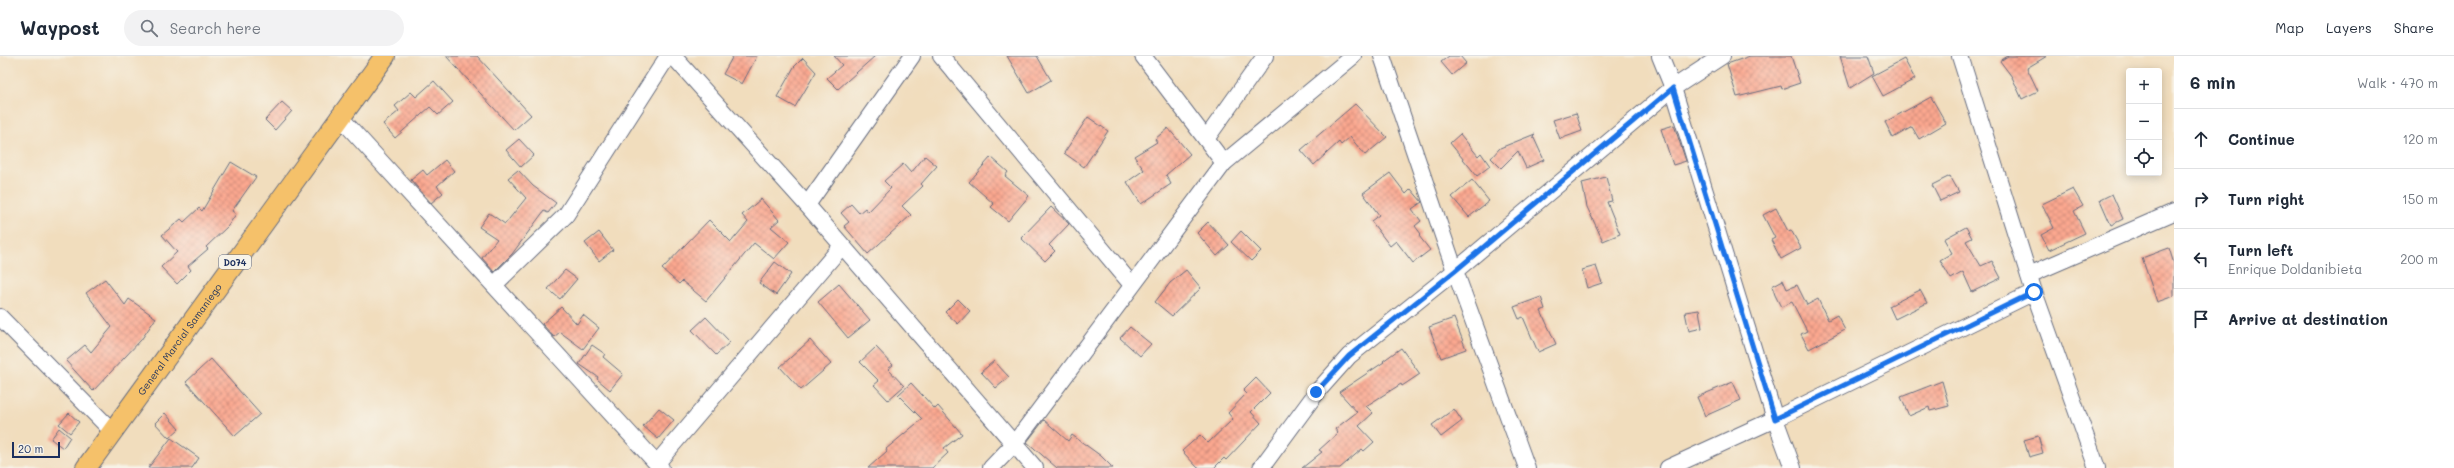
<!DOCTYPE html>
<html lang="en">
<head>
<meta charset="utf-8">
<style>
	:root { --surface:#fff; --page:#f2f2f3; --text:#1f2937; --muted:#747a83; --line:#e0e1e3 }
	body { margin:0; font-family:Mali,sans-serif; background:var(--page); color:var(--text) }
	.controls { position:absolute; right:12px; top:12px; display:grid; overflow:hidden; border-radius:4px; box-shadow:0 2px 10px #0003 }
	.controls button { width:36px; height:36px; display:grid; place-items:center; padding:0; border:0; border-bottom:1px solid var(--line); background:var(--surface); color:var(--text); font:20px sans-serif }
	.scale { position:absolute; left:12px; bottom:10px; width:48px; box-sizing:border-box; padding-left:4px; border:2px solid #1b2f5e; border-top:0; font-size:11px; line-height:14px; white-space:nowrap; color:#1b2f5e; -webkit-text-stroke:3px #f7f3e8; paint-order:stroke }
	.stop { position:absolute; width:12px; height:12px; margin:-9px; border:3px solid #1a73e8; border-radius:50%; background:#fff }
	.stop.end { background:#1a73e8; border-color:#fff; box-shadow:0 1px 4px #0008 }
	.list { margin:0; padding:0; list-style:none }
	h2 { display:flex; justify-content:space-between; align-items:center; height:52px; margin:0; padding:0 16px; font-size:17px }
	h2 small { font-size:13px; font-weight:400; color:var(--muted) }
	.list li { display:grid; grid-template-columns:26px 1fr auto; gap:12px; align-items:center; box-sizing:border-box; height:60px; padding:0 16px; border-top:1px solid var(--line) }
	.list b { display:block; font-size:15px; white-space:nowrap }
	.list p { margin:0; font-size:13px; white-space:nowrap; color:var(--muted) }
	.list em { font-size:13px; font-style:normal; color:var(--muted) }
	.icon { flex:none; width:22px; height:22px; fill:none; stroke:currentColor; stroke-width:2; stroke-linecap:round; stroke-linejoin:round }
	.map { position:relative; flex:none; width:2174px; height:412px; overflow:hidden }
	header { display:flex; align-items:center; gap:24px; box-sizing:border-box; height:56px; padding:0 20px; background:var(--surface); border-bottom:1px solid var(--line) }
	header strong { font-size:19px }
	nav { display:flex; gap:22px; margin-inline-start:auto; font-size:14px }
	.search { width:280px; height:36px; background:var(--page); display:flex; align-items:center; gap:10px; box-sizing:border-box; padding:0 14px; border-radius:22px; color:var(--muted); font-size:15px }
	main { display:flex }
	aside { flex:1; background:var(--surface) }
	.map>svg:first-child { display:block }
	.building { fill:url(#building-cross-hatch) }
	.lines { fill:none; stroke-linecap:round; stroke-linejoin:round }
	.minor-casing { stroke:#666c7f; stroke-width:18 }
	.major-casing { stroke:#666c7f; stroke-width:22 }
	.minor { stroke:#fff; stroke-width:16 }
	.major { stroke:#f5c16b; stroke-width:20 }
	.route { stroke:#1a73e8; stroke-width:5 }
	.labels { text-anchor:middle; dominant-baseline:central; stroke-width:3.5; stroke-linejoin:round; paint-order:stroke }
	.shield { fill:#f7f3e8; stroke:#5d6a87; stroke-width:1 }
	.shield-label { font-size:9px; font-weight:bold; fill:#1b2f5e }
	.street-label { font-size:10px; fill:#1b2f5e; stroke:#f7f3e8 }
</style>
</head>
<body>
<header>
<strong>Waypost</strong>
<div class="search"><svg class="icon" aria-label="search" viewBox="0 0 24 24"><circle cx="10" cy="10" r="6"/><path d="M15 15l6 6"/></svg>Search here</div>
<nav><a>Map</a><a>Layers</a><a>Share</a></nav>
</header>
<main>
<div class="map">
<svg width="2174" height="412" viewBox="0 0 2174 412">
	<defs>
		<pattern id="building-cross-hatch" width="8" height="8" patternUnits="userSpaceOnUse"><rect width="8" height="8" fill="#fba78f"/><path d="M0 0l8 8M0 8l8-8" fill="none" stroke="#ca8878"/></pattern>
	</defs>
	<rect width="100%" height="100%" fill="#f7f3e8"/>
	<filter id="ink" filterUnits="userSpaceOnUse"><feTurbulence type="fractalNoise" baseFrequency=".025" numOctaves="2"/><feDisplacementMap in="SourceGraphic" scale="8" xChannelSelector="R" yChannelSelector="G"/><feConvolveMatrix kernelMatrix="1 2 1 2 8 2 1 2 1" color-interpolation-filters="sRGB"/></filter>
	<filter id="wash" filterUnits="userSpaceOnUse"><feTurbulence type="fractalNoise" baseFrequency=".012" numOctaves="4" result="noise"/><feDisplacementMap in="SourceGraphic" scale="16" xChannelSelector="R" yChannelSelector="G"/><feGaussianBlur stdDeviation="0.9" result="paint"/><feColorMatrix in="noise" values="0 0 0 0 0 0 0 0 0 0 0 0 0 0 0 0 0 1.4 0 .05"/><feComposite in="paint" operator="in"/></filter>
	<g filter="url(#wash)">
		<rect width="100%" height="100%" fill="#f1ddbd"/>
		<g id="blocks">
			<g class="building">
				<polygon points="446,0 477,0 531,59 514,74"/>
				<polygon points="733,0 757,0 742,28 723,18"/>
				<polygon points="834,0 875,0 838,33 827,22 842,9"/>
				<polygon points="1007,0 1037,0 1051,24 1029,37"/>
				<polygon points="1449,0 1460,0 1466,7 1452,19 1441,6"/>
				<polygon points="1750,0 1791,0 1800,27 1782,33 1781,30 1737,41 1727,8"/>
				<polygon points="1840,0 1868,0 1874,17 1850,32"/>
				<polygon points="2008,0 2047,0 2027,12 2038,35 2022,43 2012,21 2000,5"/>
				<polygon points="803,2 816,16 795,51 777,41 794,11"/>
				<polygon points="1904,3 1915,23 1883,40 1872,20"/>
				<polygon points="434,25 453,46 438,59 430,51 395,82 383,68 399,55 395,50 411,36 416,41"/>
				<polygon points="1931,41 1946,67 1919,83 1912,71 1893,82 1885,66"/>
				<polygon points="282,46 292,55 275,74 265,64"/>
				<polygon points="1355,48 1387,81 1365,99 1350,81 1341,89 1339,86 1314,109 1301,94"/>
				<polygon points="1576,57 1582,75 1560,83 1553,64"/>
				<polygon points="1088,61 1108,75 1084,111 1064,97"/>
				<polygon points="1674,69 1686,105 1673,109 1661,73"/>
				<polygon points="1168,72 1190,98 1166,119 1171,128 1141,148 1127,126 1144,114 1134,100 1157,86 1155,83"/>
				<polygon points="1460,78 1478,100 1481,97 1490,110 1477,120 1450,87"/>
				<polygon points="1535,78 1533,80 1544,104 1526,112 1518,95 1501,112 1491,102 1500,92"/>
				<polygon points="519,83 534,99 521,111 506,94"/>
				<polygon points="925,100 937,110 921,128 923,130 902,150 911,159 868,198 844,170 849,166 841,157 851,148 859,157 865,152 868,156 891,132 884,125 903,108 911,117"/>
				<polygon points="991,101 1008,116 1005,120 1029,140 1008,165 991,151 994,148 969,126"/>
				<polygon points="445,104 454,115 437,130 443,137 431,147 411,124 423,114 427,119"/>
				<polygon points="231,106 256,121 232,155 236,158 228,170 206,191 208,193 188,210 191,214 177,228 161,211 177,196 162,179 181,163 184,166 199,152 202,155"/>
				<polygon points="518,114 533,130 556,147 548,157 544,155 512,198 494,216 482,202 497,183 479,171 489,157 505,168 526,142 508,122"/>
				<polygon points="1390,117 1406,138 1411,133 1422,146 1412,153 1421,165 1415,170 1421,178 1419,180 1430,194 1413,207 1396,185 1390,190 1371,165 1379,159 1363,137"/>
				<polygon points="1950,120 1959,136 1940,145 1932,129"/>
				<polygon points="1606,121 1612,145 1607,146 1620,178 1603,185 1587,151 1582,127"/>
				<polygon points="1472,124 1489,145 1469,161 1452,141"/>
				<polygon points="2073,133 2083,150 2074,155 2085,177 2049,194 2041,179 2054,172 2042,148"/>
				<polygon points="2112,138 2123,163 2111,169 2100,144"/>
				<polygon points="761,143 779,164 771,171 789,186 774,203 754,187 706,245 682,225 679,228 662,213 709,164 731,186 748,166 742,159"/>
				<polygon points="1051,151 1069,168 1049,189 1055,195 1045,205 1021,182"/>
				<polygon points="1776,152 1788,175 1791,174 1801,192 1781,203 1771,184 1775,182 1763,159"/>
				<polygon points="1208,166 1229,189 1217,200 1197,177"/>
				<polygon points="1966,171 1972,182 1966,185 1981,210 1992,205 2001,222 1972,236 1963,216 1951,223 1940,204 1952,197 1944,183"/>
				<polygon points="1241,175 1261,195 1251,205 1231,186"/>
				<polygon points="599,176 613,194 599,205 585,187"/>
				<polygon points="2169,192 2174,208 2174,240 2157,246 2142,202"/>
				<polygon points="775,206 791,218 776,239 759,227"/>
				<polygon points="1596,210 1602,227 1587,232 1582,214"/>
				<polygon points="565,214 577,223 560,243 548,233"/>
				<polygon points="1186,214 1201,232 1172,260 1155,246 1170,227"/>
				<polygon points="105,223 125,249 129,243 156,262 141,284 93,335 66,305 85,289 91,296 112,271 86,237"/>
				<polygon points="1783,224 1787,233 1797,229 1807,249 1818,243 1828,264 1837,259 1845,274 1809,293 1801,278 1807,275 1792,246 1781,251 1775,239 1772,230"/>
				<polygon points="839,228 870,264 848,282 818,246"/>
				<polygon points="1920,234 1927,247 1895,263 1889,250"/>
				<polygon points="1541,241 1545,253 1541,255 1556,288 1538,296 1523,261 1519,263 1514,251"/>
				<polygon points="958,243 970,255 958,268 945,256"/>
				<polygon points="561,251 577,268 583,259 599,272 583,293 560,276 554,281 542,268"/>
				<polygon points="1699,254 1702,272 1689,275 1685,256"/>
				<polygon points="706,261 730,286 716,299 692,274"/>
				<polygon points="1454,262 1466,293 1441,302 1429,271"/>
				<polygon points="1130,271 1151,288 1140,300 1120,282"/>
				<polygon points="810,284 831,308 801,334 780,311"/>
				<polygon points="592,289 605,298 603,301 623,318 610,334 597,323 598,321 579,308"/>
				<polygon points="876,291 893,309 888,313 904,330 888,344 874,329 879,325 860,306"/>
				<polygon points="1401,292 1420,318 1402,330 1401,328 1366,350 1373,357 1359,370 1374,386 1364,395 1362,393 1340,412 1302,412 1322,396 1319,394 1338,377 1335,373 1357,356 1339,336 1384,306 1383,305"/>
				<polygon points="211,303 260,358 235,380 186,326"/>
				<polygon points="994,305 1009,321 996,332 981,316"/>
				<polygon points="1256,322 1270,337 1251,356 1261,367 1226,404 1224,402 1214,412 1198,412 1182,395 1200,379 1208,387 1233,363 1228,357 1246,338 1243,335"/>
				<polygon points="1942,325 1949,350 1930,355 1929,351 1909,360 1901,341"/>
				<polygon points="1733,326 1741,344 1705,360 1697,341"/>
				<polygon points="911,327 935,353 938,350 962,378 944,392 948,397 932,412 868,412 887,395 886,393 922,363 898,339"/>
				<polygon points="659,352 674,364 658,383 643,370"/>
				<polygon points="1454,353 1462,365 1441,381 1432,369"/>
				<polygon points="69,357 79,366 70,377 59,368"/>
				<polygon points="165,357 179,373 169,382 155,367"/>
				<polygon points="1044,364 1068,385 1072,379 1101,400 1113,412 1057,412 1027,386"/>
				<polygon points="59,372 70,381 63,392 51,383"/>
				<polygon points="2038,380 2043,397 2029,401 2024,384"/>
				<polygon points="171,382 199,402 192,412 148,412"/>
			</g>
		</g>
	</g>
	<g filter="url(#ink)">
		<use href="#blocks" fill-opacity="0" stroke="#666c7f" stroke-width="1"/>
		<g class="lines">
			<defs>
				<g id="minor">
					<polyline points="673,0 807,149 1035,412"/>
					<polyline points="941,0 1132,229"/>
					<polyline points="1143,0 1224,107"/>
					<polyline points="1382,0 1455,215 1527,412"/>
					<polyline points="1660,0 1673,32 1775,363 1793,412"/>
					<polyline points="1960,0 2034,236 2097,412"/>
					<polyline points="339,60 661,412"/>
					<polyline points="1206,83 1265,0"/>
					<polyline points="807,149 912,0"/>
					<polyline points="2029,219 2174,156"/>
					<polyline points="494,229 566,159 668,0"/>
					<polyline points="0,261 113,376"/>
					<polyline points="657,407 842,190"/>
					<polyline points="991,412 1014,388 1224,107 1353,0"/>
					<polyline points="1261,412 1317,336 1349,300 1455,215 1673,32 1722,0"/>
					<polyline points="1668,412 1775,363 2034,236"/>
				</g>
				<g id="major">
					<path id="s1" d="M 86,412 L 385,0"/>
				</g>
			</defs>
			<use href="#minor" class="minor-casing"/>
			<use href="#major" class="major-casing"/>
			<use href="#minor" class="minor"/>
			<use href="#major" class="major"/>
		</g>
	</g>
	<g class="lines" filter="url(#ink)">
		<polyline class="route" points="1316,336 1349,300 1455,215 1673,32 1775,363 2034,236"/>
	</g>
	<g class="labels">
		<rect class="shield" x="219" y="199" width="32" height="14" rx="3"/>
		<g class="shield-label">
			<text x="235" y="206">D074</text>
		</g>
		<g class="street-label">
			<text stroke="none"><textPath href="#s1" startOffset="159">General Marcial Samaniego</textPath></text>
		</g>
	</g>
</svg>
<div class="controls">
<button>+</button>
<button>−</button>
<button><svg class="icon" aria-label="locate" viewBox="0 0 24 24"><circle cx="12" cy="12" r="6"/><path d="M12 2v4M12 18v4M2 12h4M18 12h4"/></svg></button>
</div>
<div class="scale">20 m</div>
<div class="stop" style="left:2034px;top:236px"></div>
<div class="stop end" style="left:1316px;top:336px"></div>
</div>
<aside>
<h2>6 min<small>Walk · 470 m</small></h2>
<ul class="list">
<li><svg class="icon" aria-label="ahead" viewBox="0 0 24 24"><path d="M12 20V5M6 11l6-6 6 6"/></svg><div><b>Continue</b></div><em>120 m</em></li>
<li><svg class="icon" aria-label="right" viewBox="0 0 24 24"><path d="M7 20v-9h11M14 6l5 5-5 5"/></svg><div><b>Turn right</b></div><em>150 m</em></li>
<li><svg class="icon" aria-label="left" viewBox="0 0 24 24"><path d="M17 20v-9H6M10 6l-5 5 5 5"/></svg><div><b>Turn left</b><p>Enrique Doldanibieta</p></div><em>200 m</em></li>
<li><svg class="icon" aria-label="arrive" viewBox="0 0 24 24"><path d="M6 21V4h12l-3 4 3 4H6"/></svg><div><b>Arrive at destination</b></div></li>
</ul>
</aside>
</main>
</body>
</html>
